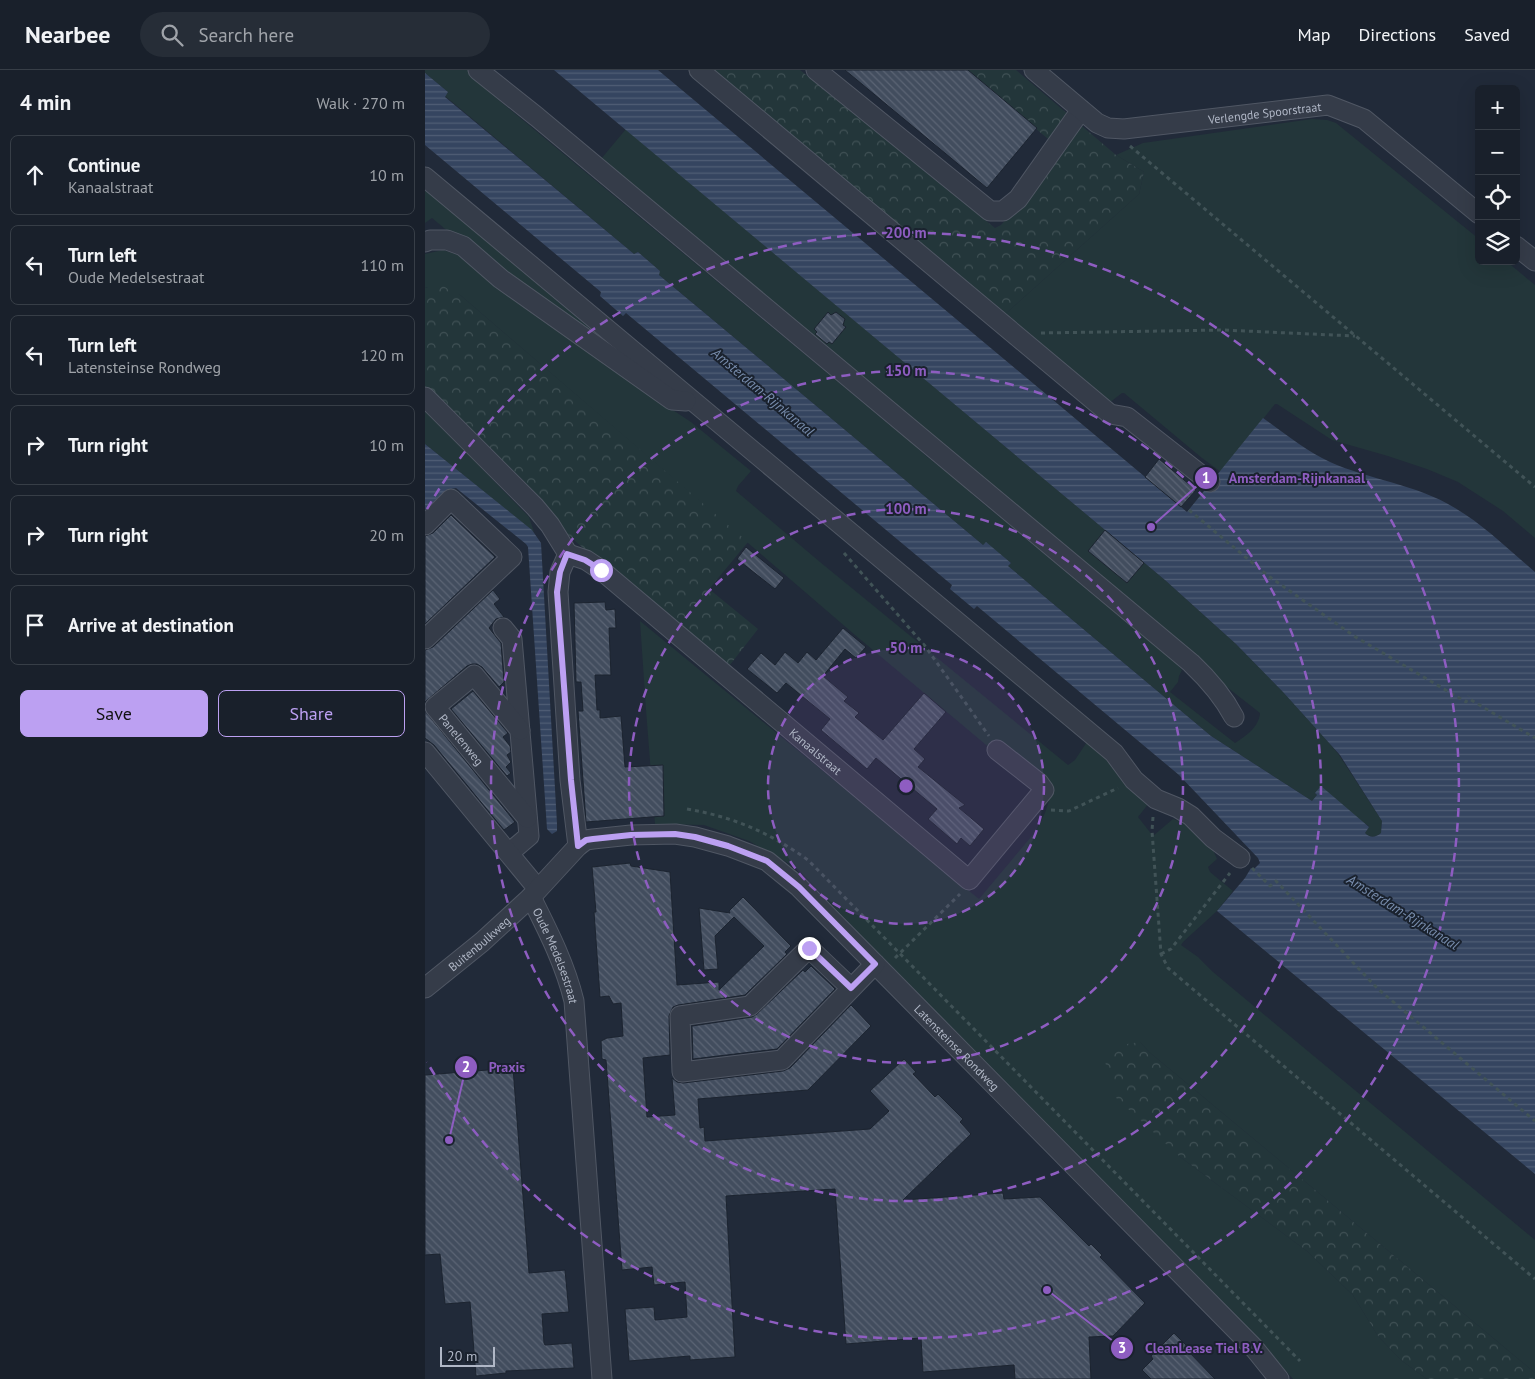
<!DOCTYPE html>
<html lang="en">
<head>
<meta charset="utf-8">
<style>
	:root { --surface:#19202b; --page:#262d37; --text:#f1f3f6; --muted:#9fa3a9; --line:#373e47; --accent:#bca0f2 }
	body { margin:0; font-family:"PT Sans",sans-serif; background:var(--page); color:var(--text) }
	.controls { position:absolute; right:15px; top:15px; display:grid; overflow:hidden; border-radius:8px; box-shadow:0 5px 20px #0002 }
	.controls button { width:45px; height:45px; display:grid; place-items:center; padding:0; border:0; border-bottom:1px solid var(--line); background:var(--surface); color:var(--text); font:25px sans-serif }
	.scale { position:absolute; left:15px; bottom:12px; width:55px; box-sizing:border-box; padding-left:5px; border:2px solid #b0b7c6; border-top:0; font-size:14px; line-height:18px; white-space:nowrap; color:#b0b7c6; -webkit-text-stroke:4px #1a222e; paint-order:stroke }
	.stop { position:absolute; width:15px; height:15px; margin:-11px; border:4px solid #bca0f2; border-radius:50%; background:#fff }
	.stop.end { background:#bca0f2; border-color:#fff; box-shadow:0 1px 5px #0008 }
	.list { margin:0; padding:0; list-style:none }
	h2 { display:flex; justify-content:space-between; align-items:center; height:65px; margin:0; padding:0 20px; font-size:21px }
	h2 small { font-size:16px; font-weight:400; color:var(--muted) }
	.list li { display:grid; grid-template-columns:32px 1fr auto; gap:15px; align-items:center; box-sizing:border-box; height:80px; margin:0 10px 10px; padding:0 10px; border:1px solid var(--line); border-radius:8px }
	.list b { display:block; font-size:19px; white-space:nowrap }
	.list p { margin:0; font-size:16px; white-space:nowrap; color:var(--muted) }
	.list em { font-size:16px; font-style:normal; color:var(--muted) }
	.actions { display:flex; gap:10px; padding:15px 20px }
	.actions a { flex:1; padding:11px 0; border:1px solid var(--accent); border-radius:8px; text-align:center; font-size:18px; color:var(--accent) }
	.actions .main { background:var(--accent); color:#111 }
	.icon { flex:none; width:28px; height:28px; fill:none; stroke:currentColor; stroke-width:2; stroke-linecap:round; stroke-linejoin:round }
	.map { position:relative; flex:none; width:1110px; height:1309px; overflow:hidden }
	header { display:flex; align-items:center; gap:30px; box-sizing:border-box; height:70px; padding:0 25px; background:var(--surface); border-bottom:1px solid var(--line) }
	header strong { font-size:24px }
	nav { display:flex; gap:28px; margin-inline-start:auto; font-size:18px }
	.search { width:350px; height:45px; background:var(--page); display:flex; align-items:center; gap:12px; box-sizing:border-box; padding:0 18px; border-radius:28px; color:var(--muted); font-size:19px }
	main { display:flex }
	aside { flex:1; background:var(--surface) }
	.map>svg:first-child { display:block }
	.grass { fill:#23363a }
	.forest { fill:url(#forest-crowns) }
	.water { fill:url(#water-rules) }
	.building { fill:url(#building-back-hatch); stroke:#1c2430 }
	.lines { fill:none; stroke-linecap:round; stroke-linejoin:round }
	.minor-casing { stroke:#505764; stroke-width:21 }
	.path { stroke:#415357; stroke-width:3; stroke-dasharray:4 4; stroke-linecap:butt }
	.minor { stroke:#353c49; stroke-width:19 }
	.route { stroke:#bca0f2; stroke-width:6 }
	.ring { fill:none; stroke:#8e5dc1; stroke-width:2.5; stroke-dasharray:9 6 }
	.labels { text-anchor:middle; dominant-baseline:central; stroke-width:4; stroke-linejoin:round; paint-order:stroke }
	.street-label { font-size:12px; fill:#b0b7c6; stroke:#1a222e }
	.water-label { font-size:14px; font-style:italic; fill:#788dad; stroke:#1a222e }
	.centre { fill:#8e5dc1; stroke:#1a222e; stroke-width:2.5 }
	.ring-label { font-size:15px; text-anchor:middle; font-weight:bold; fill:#8e5dc1; stroke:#1a222e; stroke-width:4; stroke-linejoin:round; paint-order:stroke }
	.leader { fill:none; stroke:#8e5dc1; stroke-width:2 }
	.callout-dot { fill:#8e5dc1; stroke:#1a222e; stroke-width:2 }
	.mark-label { font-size:15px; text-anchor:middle; font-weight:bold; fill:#fff }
	.callout-label { font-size:14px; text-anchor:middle; font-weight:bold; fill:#8e5dc1; stroke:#1a222e; stroke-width:4; stroke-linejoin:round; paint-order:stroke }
</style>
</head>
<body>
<header>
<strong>Nearbee</strong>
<div class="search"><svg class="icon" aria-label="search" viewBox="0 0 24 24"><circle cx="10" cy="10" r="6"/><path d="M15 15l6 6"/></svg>Search here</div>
<nav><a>Map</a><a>Directions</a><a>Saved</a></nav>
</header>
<main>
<aside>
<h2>4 min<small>Walk · 270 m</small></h2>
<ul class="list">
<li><svg class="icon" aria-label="ahead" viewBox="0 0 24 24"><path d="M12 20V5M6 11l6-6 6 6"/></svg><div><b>Continue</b><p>Kanaalstraat</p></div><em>10 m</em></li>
<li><svg class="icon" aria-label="left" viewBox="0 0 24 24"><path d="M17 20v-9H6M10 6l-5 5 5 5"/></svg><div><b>Turn left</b><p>Oude Medelsestraat</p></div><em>110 m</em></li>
<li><svg class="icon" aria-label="left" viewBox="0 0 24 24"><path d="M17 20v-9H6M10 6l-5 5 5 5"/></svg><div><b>Turn left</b><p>Latensteinse Rondweg</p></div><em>120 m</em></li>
<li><svg class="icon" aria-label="right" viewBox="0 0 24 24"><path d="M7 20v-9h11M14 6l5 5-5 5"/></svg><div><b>Turn right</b></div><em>10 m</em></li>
<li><svg class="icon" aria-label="right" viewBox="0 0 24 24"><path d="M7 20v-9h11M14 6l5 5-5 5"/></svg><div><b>Turn right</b></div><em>20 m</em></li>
<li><svg class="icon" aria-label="arrive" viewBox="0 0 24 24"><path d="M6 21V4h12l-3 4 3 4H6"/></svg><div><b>Arrive at destination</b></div></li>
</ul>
<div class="actions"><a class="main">Save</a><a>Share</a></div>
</aside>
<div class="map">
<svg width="1110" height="1309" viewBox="0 0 1110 1309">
	<defs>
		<pattern id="forest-crowns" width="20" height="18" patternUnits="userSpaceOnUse" patternTransform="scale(1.25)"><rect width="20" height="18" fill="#23363a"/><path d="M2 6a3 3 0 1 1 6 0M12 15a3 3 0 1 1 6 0" fill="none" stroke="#405155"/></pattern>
		<pattern id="water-rules" width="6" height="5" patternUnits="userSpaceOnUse" patternTransform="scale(1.25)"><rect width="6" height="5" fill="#354560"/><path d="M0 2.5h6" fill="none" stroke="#505e75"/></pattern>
		<pattern id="building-back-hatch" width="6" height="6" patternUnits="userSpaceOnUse" patternTransform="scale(1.25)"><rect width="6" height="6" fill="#424d5e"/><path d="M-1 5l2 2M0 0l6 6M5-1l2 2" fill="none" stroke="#5b6474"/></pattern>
	</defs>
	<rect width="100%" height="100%" fill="#212a39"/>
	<g class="grass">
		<path d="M 0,0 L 43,0 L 58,17 L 466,356 L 471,358 L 501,386 L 539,415 L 548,425 L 752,594 L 757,600 L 754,606 L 753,612 L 745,622 L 810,673 C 821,666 834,657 835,643 L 798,614 L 797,611 L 794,611 L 176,89 L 201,59 L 740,510 L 811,574 L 858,622 L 905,674 L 914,685 L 957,751 L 956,763 C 950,768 945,768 940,763 L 944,756 L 890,723 L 892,725 L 887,731 L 786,666 L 583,496 L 586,493 L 561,473 L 558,475 L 233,204 L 235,201 L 213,182 L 209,184 L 20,26 L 23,22 L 0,3 Z"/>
		<polygon points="887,49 902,50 911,53 1054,169 1054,191 1081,191 1110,215 1110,468 1078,441 1033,412 1002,399 963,386 907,370 852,334 850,334 796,402 777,388 699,323 697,323 684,333 579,245 714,124 719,102 691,85 718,73"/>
		<polygon points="0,119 234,317 94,221 7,148 0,153"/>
		<path d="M 18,180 L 36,186 L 222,323 L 266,352 L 326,401 L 313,416 L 311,421 L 395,492 L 643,695 L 650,690 L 662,672 L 685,688 L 724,733 L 713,747 L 728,766 L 748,749 C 766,755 786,771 792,789 L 783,797 L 785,802 L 808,821 L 792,841 L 758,872 L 756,875 L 773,887 L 788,902 L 1110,1170 L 1110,1303 L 724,982 L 715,972 L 754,1086 L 882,1181 L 928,1225 L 953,1266 L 976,1290 L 1002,1309 L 868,1309 L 813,1249 L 515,949 L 372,798 L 324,771 L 279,755 L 230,754 L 221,640 L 215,551 L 554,829 L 611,761 L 620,743 L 624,731 L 622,726 L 430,565 L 35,225 L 2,217 L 0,218 L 0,184 Z"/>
		<polygon points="0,340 104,447 109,462 0,374"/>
	</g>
	<g class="forest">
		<polygon points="283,0 375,0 570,158 576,155 583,147 629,74 541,0 591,0 691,85 719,102 714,124 579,245"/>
		<polygon points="10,215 18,216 35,225 323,472 284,519 333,559 301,600 176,494 140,462 0,321 0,218"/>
		<polygon points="715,972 724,982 1110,1303 1110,1309 1002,1309 976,1290 953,1266 928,1225 882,1181 754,1086 688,1025 680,991 702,974"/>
	</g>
	<g class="water">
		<path d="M 129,0 L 233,0 L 762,442 L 838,348 C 859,363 881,381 905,392 C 945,410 991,414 1030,438 C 1059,455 1084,480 1110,502 L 1110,1104 L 792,841 L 820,808 L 826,798 L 828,800 L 835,793 L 833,788 L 754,705 L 552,536 L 549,539 L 525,519 L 527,515 L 201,243 L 198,246 L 175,226 L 176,222 L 0,75 L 0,3 L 23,22 L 20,27 L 209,184 L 213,182 L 235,201 L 234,205 L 558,475 L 561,472 L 586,493 L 583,496 L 786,666 L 887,731 L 892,725 L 890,723 L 896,716 L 944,757 L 940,763 C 945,768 950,768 956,763 L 957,751 L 915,685 L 905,674 L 858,622 L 811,574 L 740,510 Z"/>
		<polygon points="0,374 107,460 116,473 132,754 132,761 127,764 122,759 103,477 101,474 31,418 21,420 0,440"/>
	</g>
	<g class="building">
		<polygon points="420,0 543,0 612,58 562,118"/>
		<polygon points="403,242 406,245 411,242 420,249 418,255 421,257 407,274 404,272 402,274 390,264 392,262 389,259"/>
		<polygon points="734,389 771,420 756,437 720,407"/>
		<polygon points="26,445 70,487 0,554 0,466 8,463"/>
		<polygon points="680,460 719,493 702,513 663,481"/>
		<polygon points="321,477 359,508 350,519 312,489"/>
		<polygon points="68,520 75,529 69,534 79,547 71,549 64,558 76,573 79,612 74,617 57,597 52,594 47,594 42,596 0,632 0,580 8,577"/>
		<polygon points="180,532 181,540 190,539 191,558 184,558 186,605 170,605 172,640 175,640 175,648 196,646 200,697 238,695 239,746 161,752 153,641 158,641 156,612 151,612 149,533"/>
		<polygon points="418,558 441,577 431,588 420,579 398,606 423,627 419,631 434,643 430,647 458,670 499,623 521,642 489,679 500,689 493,697 540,735 534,738 559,759 545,776 536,768 532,774 503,749 512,739 451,688 442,699 396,660 405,649 361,613 352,623 322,599 336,583 350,595 360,582 373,593 382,582 391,590"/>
		<polygon points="48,621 83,663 78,667 85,676 86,682 82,685 86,692 81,697 86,703 82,706 26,639"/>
		<polygon points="0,641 90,752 79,760 9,675 0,668"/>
		<polygon points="205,793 206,796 245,802 252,915 294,912 294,920 339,876 309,847 290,866 293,899 279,900 274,838 305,843 304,841 318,827 366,876 360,882 362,884 320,925 253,935 248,937 244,946 245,985 218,988 222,1047 250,1045 247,1008 252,1012 258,1013 358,1001 365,998 426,935 446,956 383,1020 273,1029 275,1058 279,1057 280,1071 445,1059 464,1041 445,1021 479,989 491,1002 488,1004 510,1027 513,1024 538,1049 535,1052 546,1064 478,1130 578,1123 579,1129 615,1127 664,1176 666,1174 677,1185 675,1187 720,1233 688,1266 664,1267 666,1309 590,1309 589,1295 498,1302 496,1268 421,1274 410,1119 301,1126 310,1287 265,1290 265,1286 204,1291 200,1239 229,1237 230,1250 262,1247 260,1212 229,1215 227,1197 197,1200 181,990 177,989 176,971 182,968 198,966 196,933 188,934 184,926 175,927 169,842 171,842 167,797"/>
		<polygon points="386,896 410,919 352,979 268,989 267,956 327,947 332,944 378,900 380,902"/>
		<polygon points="88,998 104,1203 140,1200 144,1242 117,1244 119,1273 120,1275 147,1273 149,1298 81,1301 81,1303 51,1306 45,1232 20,1234 15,1184 0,1185 0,1005"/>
		<polygon points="749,1263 763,1277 761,1279 790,1309 726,1309 717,1300 728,1289 726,1286"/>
	</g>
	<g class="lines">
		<defs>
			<g id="minor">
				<path d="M 53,0 L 112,47 L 766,593 C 783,609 798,626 809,647"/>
				<polyline points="274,0 685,344 702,347 785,412"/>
				<polyline points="391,0 565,141 578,141 593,129 656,40"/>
				<path id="s1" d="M 609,0 L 672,53 L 683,58 L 699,59 L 903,35 L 939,49 L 1054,144"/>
				<polyline points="0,107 689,683 709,710 731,729 753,738 766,746 788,768 815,788"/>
				<polyline points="0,172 5,170 22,170 38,176 76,209 247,330 261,331"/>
				<polyline points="1091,176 1110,191"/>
				<polyline points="0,327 110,437 125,455 143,484"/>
				<polyline points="0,455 26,429 87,487 0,569"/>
				<path id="s2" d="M 143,484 L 161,490 L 176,500 L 544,810 L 619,720 L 614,713 L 572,680"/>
				<polyline points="143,484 135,502 133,522 145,710 153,776"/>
				<polyline points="78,558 87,569 104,766 84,783"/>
				<path id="s3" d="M 95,660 L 49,605 L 10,637 L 102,748"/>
				<polyline points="0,682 113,819"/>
				<path id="s4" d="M 106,827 C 123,861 140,894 149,931 L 177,1309"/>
				<path id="s5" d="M 0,918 L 57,872 L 106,827 L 153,776 L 161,770 L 168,769 L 206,765 L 250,764 L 270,767 L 303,776 L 342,791 L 374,817 L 829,1278 L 854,1309"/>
				<polyline points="426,918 384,878 325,936 255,946 257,1002 357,990 450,894"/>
			</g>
		</defs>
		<use href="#minor" class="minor-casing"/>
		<g class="path">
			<polyline points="705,76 1110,417"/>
			<polyline points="616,263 798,260 930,266"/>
			<polyline points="764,440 842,505 929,566 1041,632 1044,626"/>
			<polyline points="419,483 500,576 564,666"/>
			<polyline points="1046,630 1110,668"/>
			<path d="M 262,739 C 309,747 345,763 383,790 L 875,1291"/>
			<polyline points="626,740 644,741 693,718"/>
			<polyline points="728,747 727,761 736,884 743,898 1110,1209"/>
			<polyline points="827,798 845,816 851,811 953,919 1110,1051"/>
			<polyline points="736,884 746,879 805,803"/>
			<polyline points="470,888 535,824"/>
		</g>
		<use href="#minor" class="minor"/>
	</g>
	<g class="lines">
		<polyline class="route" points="176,500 160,490 142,484 135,502 132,522 146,710 153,776 161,770 168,769 206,765 250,764 270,767 303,776 342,791 374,817 450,894 426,918 384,878"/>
	</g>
	<circle cx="481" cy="716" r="138" fill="#8e5dc1" fill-opacity=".12"/>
	<g class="ring">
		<circle cx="481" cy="716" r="138"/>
		<circle cx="481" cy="716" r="277"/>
		<circle cx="481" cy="716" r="415"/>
		<path d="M2 439A553 553 0 1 1 2 992"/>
	</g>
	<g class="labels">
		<g class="street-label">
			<text stroke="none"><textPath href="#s1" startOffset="252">Verlengde Spoorstraat</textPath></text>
			<text stroke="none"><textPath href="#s3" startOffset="164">Panelenweg</textPath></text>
			<text stroke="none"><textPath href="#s2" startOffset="318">Kanaalstraat</textPath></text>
			<text stroke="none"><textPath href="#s5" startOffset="70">Buitenbulkweg</textPath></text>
			<text stroke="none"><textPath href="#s4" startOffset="64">Oude Medelsestraat</textPath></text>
			<text stroke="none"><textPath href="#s5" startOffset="671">Latensteinse Rondweg</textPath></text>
		</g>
		<g class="water-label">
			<text transform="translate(338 322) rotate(40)">Amsterdam-Rijnkanaal</text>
			<text transform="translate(978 842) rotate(32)">Amsterdam-Rijnkanaal</text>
		</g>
	</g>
	<circle cx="481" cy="716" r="8" class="centre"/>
	<g class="ring-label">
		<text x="481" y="168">200 m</text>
		<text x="481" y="306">150 m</text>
		<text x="481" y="444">100 m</text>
		<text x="481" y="583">50 m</text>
	</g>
	<path class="leader" d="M726 457L781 408M24 1070L41 997M622 1220L697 1278"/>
	<g class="callout-dot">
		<circle cx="726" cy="457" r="5"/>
		<circle cx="24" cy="1070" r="5"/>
		<circle cx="622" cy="1220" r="5"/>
		<circle cx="781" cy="408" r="12"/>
		<circle cx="41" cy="997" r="12"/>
		<circle cx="697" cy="1278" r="12"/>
	</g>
	<g class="mark-label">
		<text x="781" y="413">1</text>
		<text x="41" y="1002">2</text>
		<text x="697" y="1283">3</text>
	</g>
	<g class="callout-label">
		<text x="872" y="413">Amsterdam-Rijnkanaal</text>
		<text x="82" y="1002">Praxis</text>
		<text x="779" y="1283">CleanLease Tiel B.V.</text>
	</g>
</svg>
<div class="controls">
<button>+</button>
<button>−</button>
<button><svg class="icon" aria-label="locate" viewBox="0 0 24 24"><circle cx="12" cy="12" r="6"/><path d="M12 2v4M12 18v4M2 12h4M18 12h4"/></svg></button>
<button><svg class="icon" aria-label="layers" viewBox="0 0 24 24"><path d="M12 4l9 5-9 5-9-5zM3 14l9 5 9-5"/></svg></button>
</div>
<div class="scale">20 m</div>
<div class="stop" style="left:176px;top:500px"></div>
<div class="stop end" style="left:384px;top:878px"></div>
</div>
</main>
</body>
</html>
